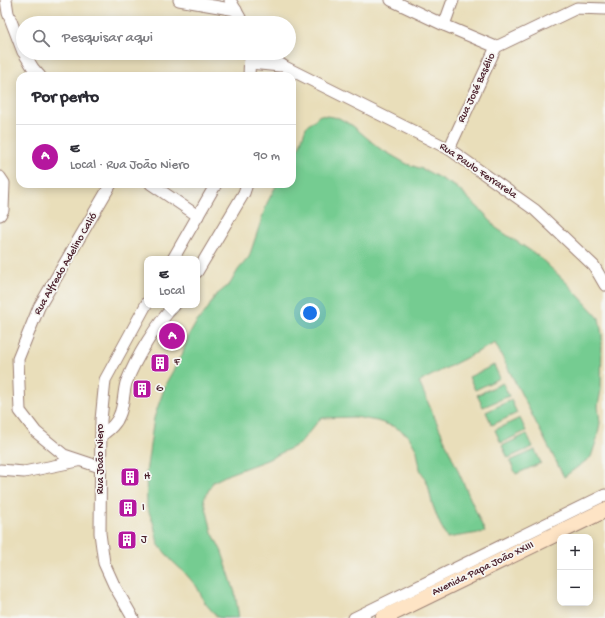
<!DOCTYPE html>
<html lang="pt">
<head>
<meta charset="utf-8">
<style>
	:root { --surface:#fff; --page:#f7f7f7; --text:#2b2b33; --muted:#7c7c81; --line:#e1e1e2; --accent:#b5179e }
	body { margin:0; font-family:"Gochi Hand",sans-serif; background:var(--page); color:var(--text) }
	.controls { position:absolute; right:12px; bottom:12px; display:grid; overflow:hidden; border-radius:8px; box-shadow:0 2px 10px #0003 }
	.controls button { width:36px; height:36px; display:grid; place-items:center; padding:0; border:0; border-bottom:1px solid var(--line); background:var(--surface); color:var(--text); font:20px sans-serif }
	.you { position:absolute; left:310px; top:313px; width:14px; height:14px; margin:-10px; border:3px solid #fff; border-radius:50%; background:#1a73e8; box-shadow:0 0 0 6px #1a73e833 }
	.badge { display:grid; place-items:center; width:26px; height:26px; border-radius:50%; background:var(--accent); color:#fff; font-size:13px; font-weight:700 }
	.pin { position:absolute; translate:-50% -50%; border:2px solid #fff; box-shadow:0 1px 4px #0006 }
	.popup { position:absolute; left:144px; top:256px; width:56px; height:52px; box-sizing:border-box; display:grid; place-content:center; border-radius:8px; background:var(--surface); filter:drop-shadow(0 1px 3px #0005); font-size:13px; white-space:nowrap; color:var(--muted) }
	.popup b { font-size:15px; color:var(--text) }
	.popup::after { content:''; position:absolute; left:50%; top:100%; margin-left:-8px; border:8px solid transparent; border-top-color:var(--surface) }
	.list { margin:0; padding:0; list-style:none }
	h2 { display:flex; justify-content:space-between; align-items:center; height:52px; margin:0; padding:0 16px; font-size:17px }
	h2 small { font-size:13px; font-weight:400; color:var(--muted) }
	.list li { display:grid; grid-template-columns:26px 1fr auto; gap:12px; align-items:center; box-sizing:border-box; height:64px; padding:0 16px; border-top:1px solid var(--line) }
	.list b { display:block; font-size:15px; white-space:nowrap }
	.list p { margin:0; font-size:13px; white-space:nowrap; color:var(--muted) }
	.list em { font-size:13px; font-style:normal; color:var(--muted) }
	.icon { flex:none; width:22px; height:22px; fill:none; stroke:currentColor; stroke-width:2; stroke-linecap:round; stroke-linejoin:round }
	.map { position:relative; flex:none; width:605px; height:618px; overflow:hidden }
	.search { position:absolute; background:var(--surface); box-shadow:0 2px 10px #0003; left:16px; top:16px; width:280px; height:44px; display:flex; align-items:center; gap:10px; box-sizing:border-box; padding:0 14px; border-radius:22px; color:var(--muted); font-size:15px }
	.panel { position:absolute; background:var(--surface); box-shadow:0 2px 10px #0003; left:16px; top:72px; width:280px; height:116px; border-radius:12px }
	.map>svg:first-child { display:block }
	.green { fill:#75cc91; stroke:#60765e }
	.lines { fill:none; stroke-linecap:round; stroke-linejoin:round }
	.street-casing { stroke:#9a7e72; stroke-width:13 }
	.secondary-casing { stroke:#9a7e72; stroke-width:17 }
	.street { stroke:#fff; stroke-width:11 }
	.secondary { stroke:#fee4c5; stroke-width:15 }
	.labels { text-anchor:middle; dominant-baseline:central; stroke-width:3.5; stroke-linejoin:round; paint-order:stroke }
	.street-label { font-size:11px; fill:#4a1f2b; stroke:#f6f6f2 }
	.poi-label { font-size:11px; fill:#4a1f2b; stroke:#f6f6f2; text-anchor:start }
</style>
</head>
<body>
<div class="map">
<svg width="605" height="618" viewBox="0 0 605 618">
	<rect width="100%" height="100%" fill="#f6f6f2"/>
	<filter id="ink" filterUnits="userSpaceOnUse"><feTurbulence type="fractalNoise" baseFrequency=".025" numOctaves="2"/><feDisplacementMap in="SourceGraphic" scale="8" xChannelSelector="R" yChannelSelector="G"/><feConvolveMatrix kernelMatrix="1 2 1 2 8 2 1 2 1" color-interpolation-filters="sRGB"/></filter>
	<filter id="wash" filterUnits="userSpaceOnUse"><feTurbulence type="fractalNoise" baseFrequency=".012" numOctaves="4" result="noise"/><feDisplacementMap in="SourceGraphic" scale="16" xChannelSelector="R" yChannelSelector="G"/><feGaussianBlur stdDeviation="0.9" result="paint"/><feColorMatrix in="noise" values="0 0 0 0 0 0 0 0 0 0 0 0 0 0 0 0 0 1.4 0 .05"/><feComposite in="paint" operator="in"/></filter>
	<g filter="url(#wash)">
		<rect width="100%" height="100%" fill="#e9deba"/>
		<g class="green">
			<polygon points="320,115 339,118 353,126 379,148 407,164 425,170 456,187 484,213 496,228 537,255 566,282 599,318 602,335 601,390 598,406 600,423 597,439 591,457 564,477 495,343 419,382 485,532 447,538 439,522 432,503 428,485 420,469 417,451 408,435 395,427 377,421 355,417 321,418 299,444 267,460 229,474 213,482 204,499 212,532 222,552 235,593 239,618 221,618 217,617 205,603 197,587 185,573 172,561 158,544 154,525 147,507 146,473 154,418 166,383 182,355 188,337 196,323 207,310 215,296 230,284 238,270 249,257 267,203 277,184 292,184 292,159 300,145 306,127"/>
			<polygon points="494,365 500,378 475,390 469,377"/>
			<polygon points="503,383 509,396 483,407 477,395"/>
			<polygon points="511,400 517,413 492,425 486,412"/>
			<polygon points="520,418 526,431 501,443 495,430"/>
			<polygon points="527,434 533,447 508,458 502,446"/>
			<polygon points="535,450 541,463 516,474 510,461"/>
		</g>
	</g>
	<g filter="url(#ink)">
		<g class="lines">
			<defs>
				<g id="street">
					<polyline points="6,0 8,13 23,52"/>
					<polyline points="179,0 236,10"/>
					<polyline points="230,0 243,23"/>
					<polyline points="391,0 444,25 496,47"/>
					<polyline points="444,25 453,0"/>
					<polyline points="24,53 33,68 40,76"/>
					<polyline points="264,53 285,67 449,149 535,210 594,266 605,285"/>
					<polyline points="250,63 280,66"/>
					<polyline points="249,76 250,53"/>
					<polyline points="449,149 496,47 577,8 605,9"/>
					<polyline points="0,177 4,183 3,210 0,215"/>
					<polyline points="151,184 198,216"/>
					<polyline points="173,259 216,184"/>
					<polyline points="197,272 244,193 247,184"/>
					<path d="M 101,436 C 107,431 116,425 119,416 C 124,406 123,394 126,383 C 136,358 156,324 175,305"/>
					<polyline points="100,467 64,455 36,432 20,411 18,359 39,307 111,184"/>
					<polyline points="0,470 24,472 78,461"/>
					<polyline points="133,618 114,585 104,563 100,533 101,420 105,380 147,303"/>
					<polyline points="354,618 605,495"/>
				</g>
				<polyline id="secondary" points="383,618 605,510"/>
			</defs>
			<use href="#street" class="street-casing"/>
			<use href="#secondary" class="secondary-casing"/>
			<use href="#street" class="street"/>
			<use href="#secondary" class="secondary"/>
		</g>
	</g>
	<defs>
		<symbol id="building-square" viewBox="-11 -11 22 22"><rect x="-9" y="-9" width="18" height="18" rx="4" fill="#b5179e" stroke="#f6f6f2"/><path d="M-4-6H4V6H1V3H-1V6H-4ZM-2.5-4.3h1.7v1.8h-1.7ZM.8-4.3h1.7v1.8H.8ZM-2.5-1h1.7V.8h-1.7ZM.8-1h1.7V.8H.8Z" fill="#fff"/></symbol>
	</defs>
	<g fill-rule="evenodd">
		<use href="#building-square" x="149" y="352" width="22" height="22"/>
		<use href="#building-square" x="131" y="378" width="22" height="22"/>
		<use href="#building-square" x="119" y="466" width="22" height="22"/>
		<use href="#building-square" x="117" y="497" width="22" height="22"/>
		<use href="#building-square" x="116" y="529" width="22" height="22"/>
	</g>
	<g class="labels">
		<g class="street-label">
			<text transform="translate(477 88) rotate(-65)">Rua José Basélio</text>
			<text transform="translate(478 171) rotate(34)">Rua Paulo Ferrarela</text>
			<text transform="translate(66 264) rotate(-60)">Rua Alfredo Adelino Calió</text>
			<text transform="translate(101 459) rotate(-90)">Rua João Niero</text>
			<text transform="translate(483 569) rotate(-26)">Avenida Papa João XXIII</text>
		</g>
		<g class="poi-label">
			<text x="174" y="363">F</text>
			<text x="156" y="389">G</text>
			<text x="144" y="477">H</text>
			<text x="142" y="508">I</text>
			<text x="141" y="540">J</text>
		</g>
	</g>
</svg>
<div class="controls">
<button>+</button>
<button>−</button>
</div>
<div class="you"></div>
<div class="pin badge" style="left:172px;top:336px">A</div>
<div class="popup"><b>E</b>Local</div>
<div class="search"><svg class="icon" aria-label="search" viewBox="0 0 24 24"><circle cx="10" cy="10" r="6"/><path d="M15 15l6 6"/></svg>Pesquisar aqui</div>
<section class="panel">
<h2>Por perto<small></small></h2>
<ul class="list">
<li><span class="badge">A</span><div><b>E</b><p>Local · Rua João Niero</p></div><em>90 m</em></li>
</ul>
</section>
</div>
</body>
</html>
